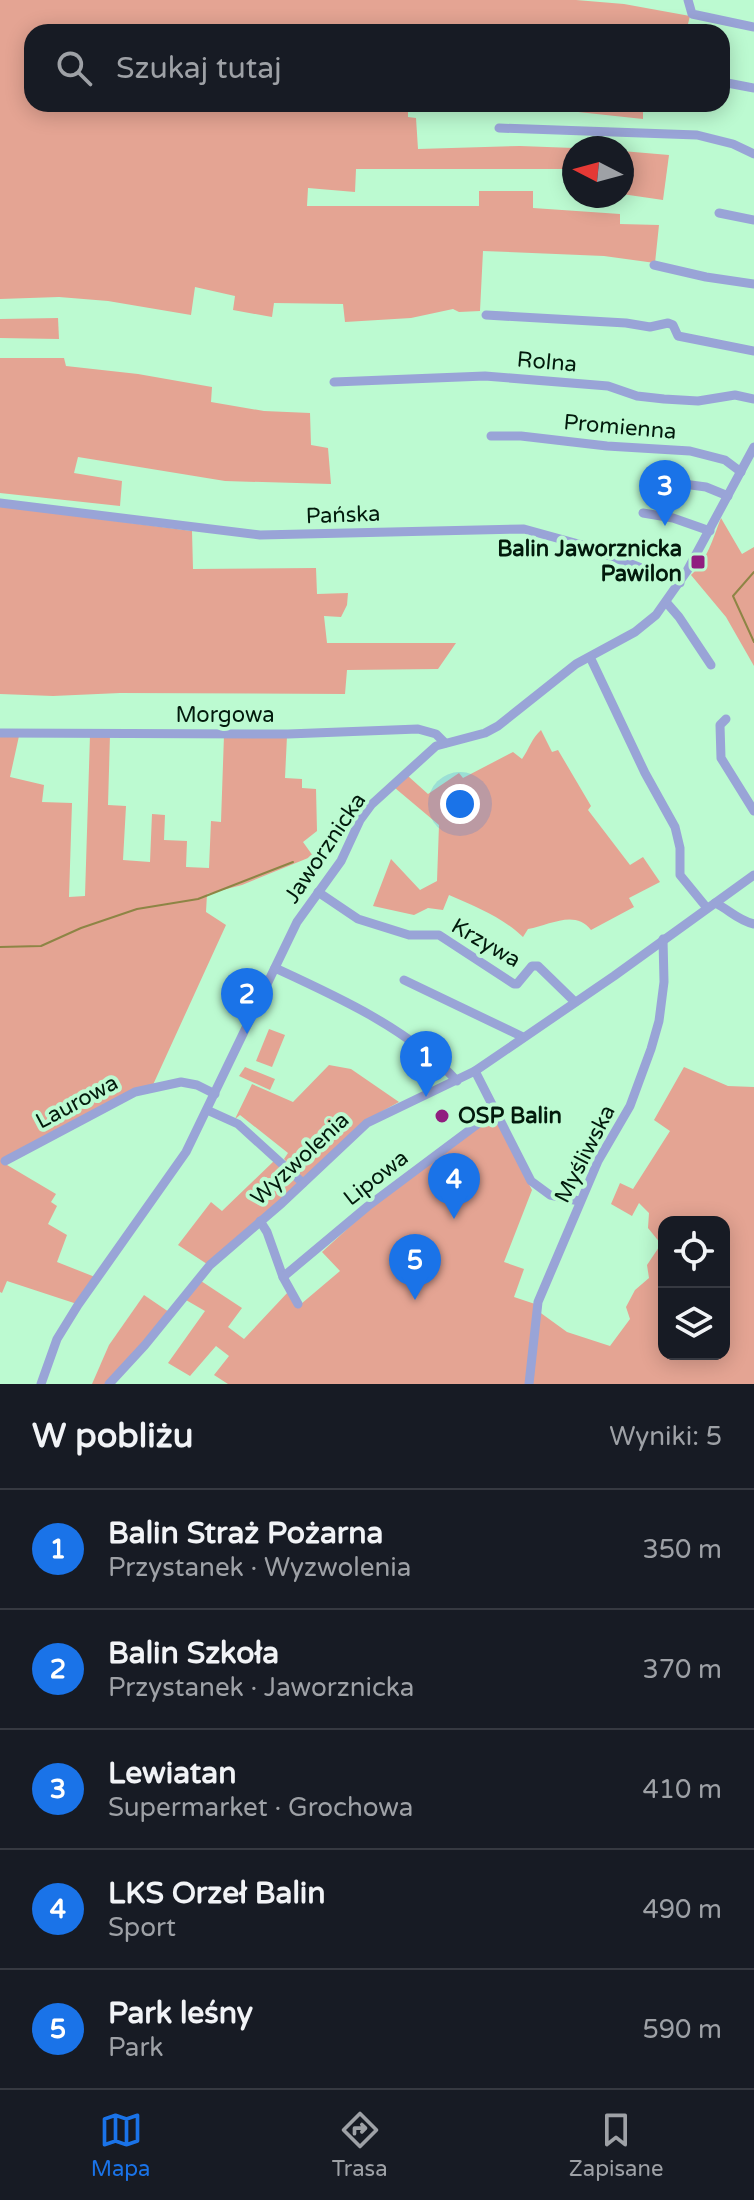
<!DOCTYPE html>
<html lang="pl">
<head>
<meta charset="utf-8">
<style>
	:root { --surface:#171b24; --page:#242831; --text:#f1f3f6; --muted:#9ea1a6; --line:#363941; --accent:#1a73e8 }
	body { margin:0; font-family:"Varela Round",sans-serif; background:var(--page); color:var(--text) }
	.controls { position:absolute; right:24px; bottom:24px; display:grid; overflow:hidden; border-radius:16px; box-shadow:0 4px 20px #0003 }
	.controls button { width:72px; height:72px; display:grid; place-items:center; padding:0; border:0; border-bottom:2px solid var(--line); background:var(--surface); color:var(--text); font:40px sans-serif }
	.compass { position:absolute; left:562px; top:136px; width:72px; height:72px; border-radius:50%; background:var(--surface); box-shadow:0 4px 20px #0003; rotate:276deg }
	.you { position:absolute; left:460px; top:804px; width:28px; height:28px; margin:-20px; border:6px solid #fff; border-radius:50%; background:#1a73e8; box-shadow:0 0 0 12px #1a73e833 }
	.badge { display:grid; place-items:center; width:52px; height:52px; border-radius:50%; background:var(--accent); color:#fff; font-size:26px; font-weight:700 }
	.pin { position:absolute; translate:-50% -66px; filter:drop-shadow(0 2px 4px #0008) }
	.pin::after { content:''; position:absolute; top:42px; width:28px; height:24px; background:inherit; clip-path:polygon(0 0,100% 0,50% 100%) }
	.list { margin:0; padding:0; list-style:none }
	h2 { display:flex; justify-content:space-between; align-items:center; height:104px; margin:0; padding:0 32px; font-size:34px }
	h2 small { font-size:26px; font-weight:400; color:var(--muted) }
	.list li { display:grid; grid-template-columns:52px 1fr auto; gap:24px; align-items:center; box-sizing:border-box; height:120px; padding:0 32px; border-top:2px solid var(--line) }
	.list b { display:block; font-size:30px; white-space:nowrap }
	.list p { margin:0; font-size:26px; white-space:nowrap; color:var(--muted) }
	.list em { font-size:26px; font-style:normal; color:var(--muted) }
	.icon { flex:none; width:44px; height:44px; fill:none; stroke:currentColor; stroke-width:2; stroke-linecap:round; stroke-linejoin:round }
	.map { position:relative; flex:none; width:754px; height:1384px; overflow:hidden }
	.search { position:absolute; background:var(--surface); box-shadow:0 4px 20px #0003; left:24px; right:24px; top:24px; height:88px; display:flex; align-items:center; gap:20px; box-sizing:border-box; padding:0 28px; border-radius:24px; color:var(--muted); font-size:30px }
	.sheet { height:704px; background:var(--surface) }
	nav { display:flex; justify-content:space-around; align-items:center; box-sizing:border-box; height:112px; border-top:2px solid var(--line); background:var(--surface); font-size:22px; color:var(--muted) }
	nav a { display:grid; justify-items:center; gap:4px }
	nav .on { color:var(--accent) }
	.map>svg:first-child { display:block }
	.green { fill:#e4a493; fill-rule:evenodd }
	.lines { fill:none; stroke-linecap:round; stroke-linejoin:round }
	.stream { stroke:#8d8545; stroke-width:2 }
	.minor { stroke:#99a4d7; stroke-width:9 }
	.poi-dot { fill:#901e7f; stroke:#bcfad1; stroke-width:3 }
	.labels { text-anchor:middle; dominant-baseline:central; stroke-width:8; stroke-linejoin:round; paint-order:stroke }
	.street-label { font-size:22px; fill:#021a0c; stroke:#bcfad1 }
	.poi-label { font-size:22px; font-weight:bold; fill:#021a0c; stroke:#bcfad1; text-anchor:end }
</style>
</head>
<body>
<div class="map">
<svg width="754" height="1384" viewBox="0 0 754 1384">
	<rect width="100%" height="100%" fill="#bcfad1"/>
	<g class="green">
		<polygon points="0,0 576,0 624,4 690,16 686,32 553,32 552,27 450,32 32,32 32,104 408,105 408,117 416,118 418,149 520,146 574,148 574,169 356,169 355,192 308,188 307,206 479,206 479,191 533,191 533,208 620,214 620,224 659,225 655,263 604,256 483,251 480,311 459,312 453,309 411,318 345,322 343,304 274,303 272,317 233,310 235,296 195,287 191,315 108,301 59,297 0,299"/>
		<polygon points="506,104 643,104 643,119 578,112 506,112"/>
		<polygon points="622,151 669,155 663,200 622,194"/>
		<polygon points="58,318 59,339 0,338 0,319"/>
		<polygon points="0,358 64,358 66,366 138,374 212,387 211,402 264,411 310,413 311,445 328,448 331,484 225,481 78,457 74,473 122,481 120,506 0,493"/>
		<polygon points="0,506 192,531 193,569 316,568 317,594 348,593 347,605 341,617 324,616 327,643 456,643 438,669 347,670 345,694 120,693 53,696 0,694"/>
		<path d="M 721,518 L 742,554 L 754,547 L 754,666 L 726,617 L 691,575 C 707,561 713,538 721,518 Z"/>
		<path d="M 541,730 L 552,752 L 558,750 L 591,806 L 588,810 L 630,865 L 643,857 L 660,882 L 629,898 L 634,907 L 591,930 C 575,909 550,925 528,929 L 523,937 C 502,917 476,907 449,895 L 443,910 L 428,908 L 414,915 L 373,906 L 391,859 L 420,890 L 437,881 L 439,825 L 395,788 L 408,776 L 428,794 L 459,773 L 463,778 L 513,752 L 522,759 C 529,749 532,738 541,730 Z"/>
		<polygon points="90,735 110,735 108,805 126,806 123,860 150,862 152,814 165,815 164,840 187,841 186,867 209,868 211,821 221,822 224,735 287,736 285,778 302,779 302,788 316,789 317,831 303,842 313,856 242,885 207,894 206,912 226,925 152,1087 2,1162 56,1194 51,1202 57,1206 48,1224 67,1235 57,1262 95,1277 77,1304 7,1281 2,1293 0,1292 0,736 19,736 10,777 44,785 42,802 72,803 69,897 85,896"/>
		<polygon points="269,1029 285,1035 272,1067 256,1061"/>
		<polygon points="329,1065 351,1069 399,1102 366,1120 303,1179 284,1159 288,1153 240,1115 235,1119 252,1084 293,1102"/>
		<polygon points="245,1067 275,1079 270,1090 239,1076"/>
		<path d="M 684,1067 L 728,1086 L 754,1087 L 754,1384 L 531,1384 L 538,1311 L 567,1332 L 610,1346 L 630,1319 L 626,1307 L 635,1290 L 649,1278 L 647,1265 L 661,1244 L 648,1228 L 649,1213 L 639,1203 L 632,1216 L 611,1204 L 620,1183 L 633,1189 L 670,1131 L 654,1120 ZM 664,1222 L 724,1222 L 724,1354 L 664,1354 Z"/>
		<polygon points="494,1115 532,1190 504,1262 524,1269 514,1297 535,1304 526,1384 228,1384 214,1375 229,1356 216,1346 190,1376 168,1363 205,1311 186,1300 201,1281 242,1308 228,1327 244,1339 289,1291 301,1304 340,1271 322,1252 380,1199"/>
		<path d="M 275,1160 L 298,1184 C 269,1212 236,1235 207,1264 L 178,1245 L 211,1202 L 222,1211 Z"/>
		<polygon points="144,1295 169,1312 106,1384 92,1384 109,1345"/>
	</g>
	<g class="lines">
		<g class="stream">
			<polyline points="754,572 733,596 754,642"/>
			<polyline points="0,947 41,946 81,928 137,909 198,899 293,862"/>
		</g>
		<g class="minor">
			<polyline points="688,0 692,14 754,27"/>
			<polyline points="722,82 754,88"/>
			<polyline points="499,128 697,135 733,144 754,154"/>
			<polyline points="719,213 754,220"/>
			<polyline points="654,265 706,277 754,284"/>
			<polyline points="486,315 626,323 650,327 668,323 673,325 678,336 754,351"/>
			<polyline points="334,382 485,376 608,386 637,396 664,399 698,401 735,395 754,399"/>
			<polyline points="491,436 521,436 607,446 690,451 725,460 741,472"/>
			<polyline points="676,483 706,487 728,496"/>
			<polyline points="0,503 260,535 524,529 582,545 680,583"/>
			<polyline points="643,513 673,518 710,531"/>
			<polyline points="666,602 679,617 711,665"/>
			<polyline points="590,657 645,773 675,827 680,848 680,875 707,908"/>
			<polyline points="726,719 720,725 721,758 754,811"/>
			<polyline points="0,733 288,734 418,729 436,734 445,743"/>
			<polyline points="318,892 358,919 409,935 439,935 514,984 517,984 532,966 538,966 575,1002"/>
			<path d="M 715,903 C 730,910 737,920 754,924"/>
			<path d="M 275,968 C 338,997 409,1029 457,1081"/>
			<polyline points="404,980 523,1037"/>
			<polyline points="475,1071 531,1181 550,1195 579,1201"/>
			<polyline points="207,1110 238,1124 303,1183"/>
			<polyline points="5,1161 135,1092 181,1082 197,1085 215,1094"/>
			<polyline points="260,1221 267,1232 283,1277 298,1304"/>
			<polyline points="283,1277 368,1206 495,1111"/>
			<polyline points="41,1384 57,1339 78,1305 186,1152 297,922 341,861 360,820 371,805 436,746 485,733 498,726 576,664 635,632 656,615 687,571 754,447"/>
			<polyline points="109,1384 145,1345 210,1265 282,1203 367,1123 475,1071 614,976 754,875"/>
			<polyline points="529,1384 538,1302 598,1161 630,1106 651,1049 659,1021 664,982 663,939"/>
		</g>
	</g>
	<g class="poi-dot">
		<rect x="690" y="554" width="16" height="16" rx="4"/>
		<circle cx="442" cy="1116" r="8"/>
	</g>
	<g class="labels">
		<g class="street-label">
			<text transform="translate(547 362) rotate(5)">Rolna</text>
			<text transform="translate(620 427) rotate(5)">Promienna</text>
			<text transform="translate(343 515) rotate(-2)">Pańska</text>
			<text x="225" y="715">Morgowa</text>
			<text transform="translate(325 848) rotate(-56)">Jaworznicka</text>
			<text transform="translate(486 943) rotate(30)">Krzywa</text>
			<text transform="translate(77 1102) rotate(-28)">Laurowa</text>
			<text transform="translate(585 1154) rotate(-63)">Myśliwska</text>
			<text transform="translate(300 1159) rotate(-43)">Wyzwolenia</text>
			<text transform="translate(376 1178) rotate(-38)">Lipowa</text>
		</g>
		<g class="poi-label">
			<text x="682" y="549">Balin Jaworznicka<tspan x="682" dy="25">Pawilon</tspan></text>
			<text x="458" y="1116" text-anchor="start">OSP Balin</text>
		</g>
	</g>
</svg>
<div class="controls">
<button><svg class="icon" aria-label="locate" viewBox="0 0 24 24"><circle cx="12" cy="12" r="6"/><path d="M12 2v4M12 18v4M2 12h4M18 12h4"/></svg></button>
<button><svg class="icon" aria-label="layers" viewBox="0 0 24 24"><path d="M12 4l9 5-9 5-9-5zM3 14l9 5 9-5"/></svg></button>
</div>
<svg class="compass" viewBox="-18 -18 36 36"><path d="M0-13l5 13h-10z" fill="#e53935"/><path d="M0 13l5-13h-10z" fill="#9ea1a6"/></svg>
<div class="you"></div>
<div class="pin badge" style="left:426px;top:1097px">1</div>
<div class="pin badge" style="left:247px;top:1034px">2</div>
<div class="pin badge" style="left:665px;top:526px">3</div>
<div class="pin badge" style="left:454px;top:1219px">4</div>
<div class="pin badge" style="left:415px;top:1300px">5</div>
<div class="search"><svg class="icon" aria-label="search" viewBox="0 0 24 24"><circle cx="10" cy="10" r="6"/><path d="M15 15l6 6"/></svg>Szukaj tutaj</div>
</div>
<section class="sheet">
<h2>W pobliżu<small>Wyniki: 5</small></h2>
<ul class="list">
<li><span class="badge">1</span><div><b>Balin Straż Pożarna</b><p>Przystanek · Wyzwolenia</p></div><em>350 m</em></li>
<li><span class="badge">2</span><div><b>Balin Szkoła</b><p>Przystanek · Jaworznicka</p></div><em>370 m</em></li>
<li><span class="badge">3</span><div><b>Lewiatan</b><p>Supermarket · Grochowa</p></div><em>410 m</em></li>
<li><span class="badge">4</span><div><b>LKS Orzeł Balin</b><p>Sport</p></div><em>490 m</em></li>
<li><span class="badge">5</span><div><b>Park leśny</b><p>Park</p></div><em>590 m</em></li>
</ul>
</section>
<nav>
<a class="on"><svg class="icon" aria-label="map" viewBox="0 0 24 24"><path d="M3 6l6-2 6 2 6-2v14l-6 2-6-2-6 2zM9 4v14M15 6v14"/></svg>Mapa</a>
<a><svg class="icon" aria-label="directions" viewBox="0 0 24 24"><path d="M12 3l9 9-9 9-9-9zM9 14v-3h6M13 9l2 2-2 2"/></svg>Trasa</a>
<a><svg class="icon" aria-label="saved" viewBox="0 0 24 24"><path d="M7 4h10v16l-5-4-5 4z"/></svg>Zapisane</a>
</nav>
</body>
</html>
